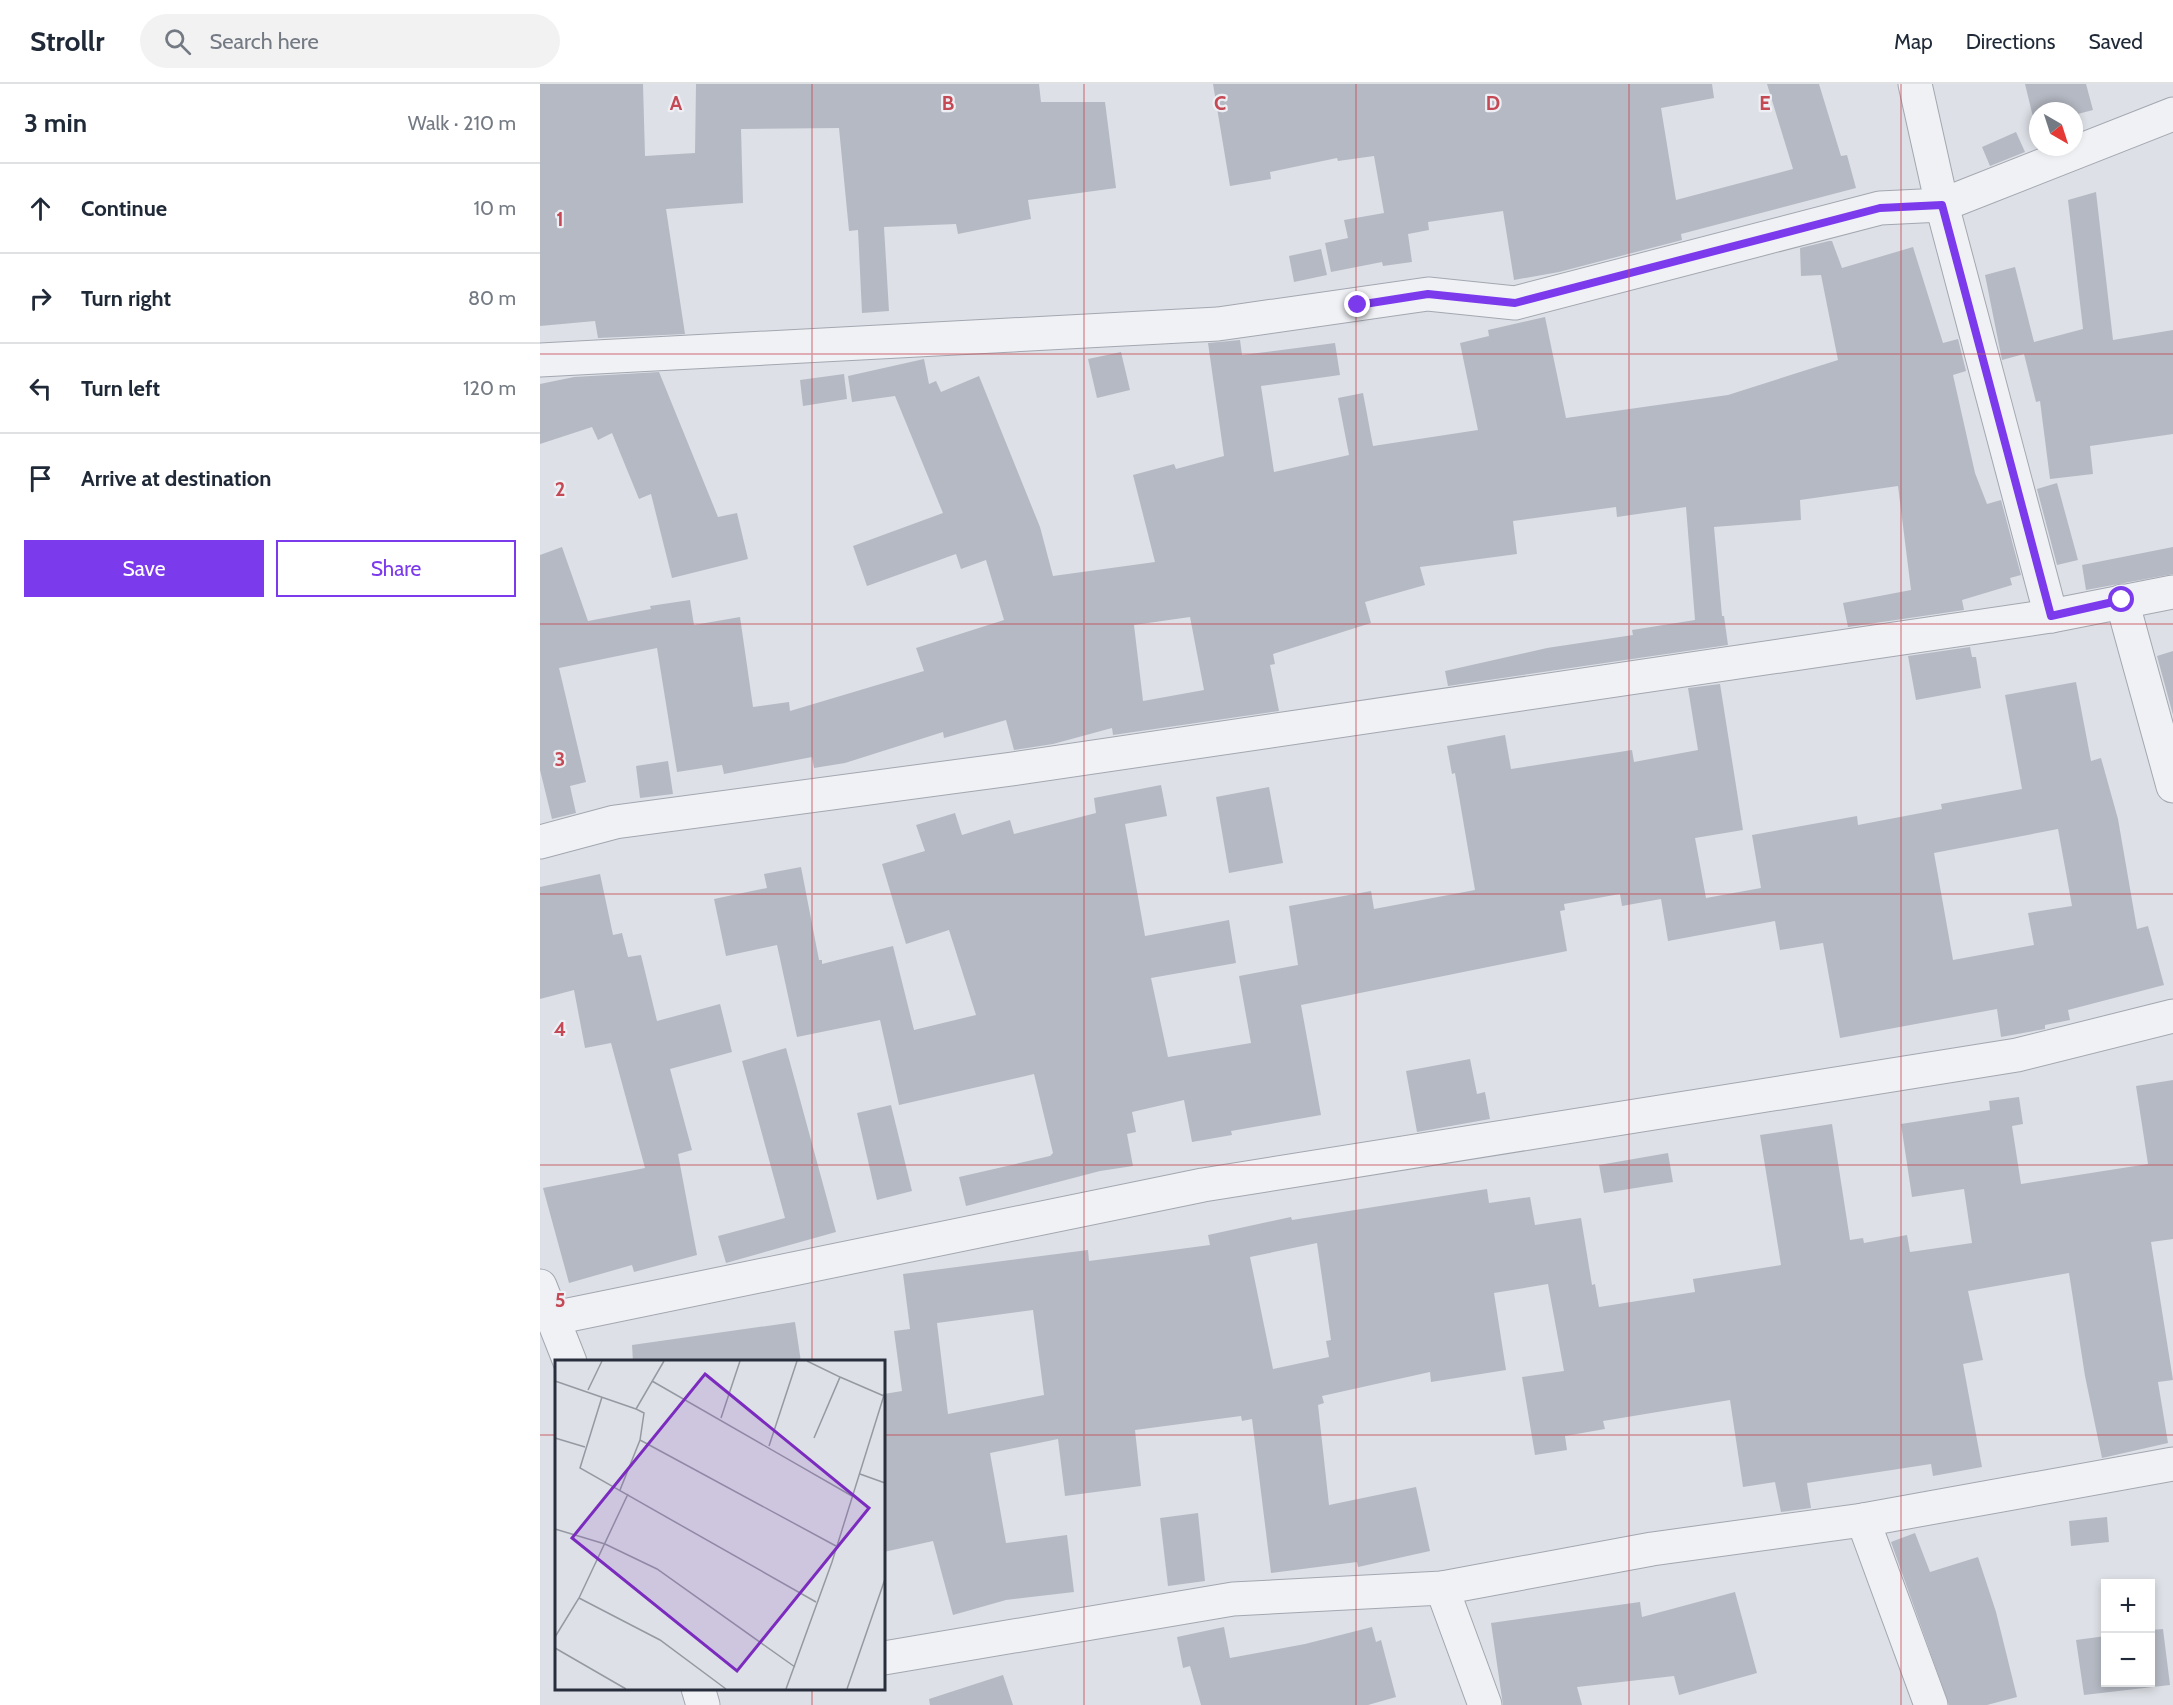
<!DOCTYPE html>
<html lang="en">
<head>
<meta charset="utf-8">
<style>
	:root { --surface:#fff; --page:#f2f2f3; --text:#1f2937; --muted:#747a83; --line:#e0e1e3; --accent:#7c3aed }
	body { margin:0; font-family:Cabin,sans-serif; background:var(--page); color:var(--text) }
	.controls { position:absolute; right:18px; bottom:18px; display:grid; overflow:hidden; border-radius:0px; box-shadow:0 3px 9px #0003 }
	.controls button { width:54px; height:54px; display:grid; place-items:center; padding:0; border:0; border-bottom:2px solid var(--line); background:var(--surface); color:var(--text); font:30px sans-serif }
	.compass { position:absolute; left:1489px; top:18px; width:54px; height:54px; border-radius:50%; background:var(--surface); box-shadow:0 3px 9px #0003; rotate:141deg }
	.stop { position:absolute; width:18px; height:18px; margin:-14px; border:4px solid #7c3aed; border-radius:50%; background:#fff }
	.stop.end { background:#7c3aed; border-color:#fff; box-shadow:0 2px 6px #0008 }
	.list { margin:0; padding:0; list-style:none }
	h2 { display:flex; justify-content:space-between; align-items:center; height:78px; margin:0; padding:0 24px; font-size:26px }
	h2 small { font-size:20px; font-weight:400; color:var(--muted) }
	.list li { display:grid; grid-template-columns:39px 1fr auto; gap:18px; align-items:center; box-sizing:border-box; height:90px; padding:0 24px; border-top:2px solid var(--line) }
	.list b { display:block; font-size:22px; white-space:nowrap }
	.list em { font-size:20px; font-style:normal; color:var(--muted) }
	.actions { display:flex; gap:12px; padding:18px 24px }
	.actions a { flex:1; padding:14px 0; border:2px solid var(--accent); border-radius:0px; text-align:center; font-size:21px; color:var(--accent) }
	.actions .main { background:var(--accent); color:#fff }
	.icon { flex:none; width:33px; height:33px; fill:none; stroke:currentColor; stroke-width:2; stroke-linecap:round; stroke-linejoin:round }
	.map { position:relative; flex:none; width:1633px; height:1621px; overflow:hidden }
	header { display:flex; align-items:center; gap:36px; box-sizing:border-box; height:84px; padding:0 30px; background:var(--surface); border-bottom:2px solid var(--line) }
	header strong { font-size:28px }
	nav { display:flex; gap:33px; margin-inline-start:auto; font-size:21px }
	.search { width:420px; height:54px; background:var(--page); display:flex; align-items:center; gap:15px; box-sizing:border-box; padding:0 21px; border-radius:33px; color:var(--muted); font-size:22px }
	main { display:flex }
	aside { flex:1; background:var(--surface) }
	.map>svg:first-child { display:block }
	.building { fill:#b5b9c3; fill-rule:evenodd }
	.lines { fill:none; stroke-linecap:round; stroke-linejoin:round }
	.minor-casing { stroke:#a3a7b0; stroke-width:35 }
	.minor { stroke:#f0f1f5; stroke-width:33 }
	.route { stroke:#7c3aed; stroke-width:8 }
	.grid { fill:none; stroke:#c44954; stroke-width:1.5; stroke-opacity:0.55 }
	.inset-road { fill:none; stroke:#9599a2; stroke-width:1.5 }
	.view { fill:#7b2cbf; fill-opacity:0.15; stroke:#7b2cbf; stroke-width:3 }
	.inset-edge { fill:none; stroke:#282e3c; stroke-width:3 }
	.grid-label { font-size:20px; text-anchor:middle; font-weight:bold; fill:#c44954; stroke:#edeff4; stroke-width:4.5; stroke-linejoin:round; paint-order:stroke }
</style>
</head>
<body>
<header>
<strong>Strollr</strong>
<div class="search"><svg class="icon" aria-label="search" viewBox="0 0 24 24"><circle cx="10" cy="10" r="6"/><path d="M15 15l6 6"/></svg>Search here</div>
<nav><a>Map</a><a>Directions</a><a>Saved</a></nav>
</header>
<main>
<aside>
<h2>3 min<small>Walk · 210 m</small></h2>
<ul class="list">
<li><svg class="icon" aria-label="ahead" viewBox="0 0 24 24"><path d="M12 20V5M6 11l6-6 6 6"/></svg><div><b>Continue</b></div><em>10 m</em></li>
<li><svg class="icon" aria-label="right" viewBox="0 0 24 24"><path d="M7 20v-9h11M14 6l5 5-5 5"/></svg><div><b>Turn right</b></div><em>80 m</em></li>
<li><svg class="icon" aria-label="left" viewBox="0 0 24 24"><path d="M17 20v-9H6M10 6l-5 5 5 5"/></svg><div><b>Turn left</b></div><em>120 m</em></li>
<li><svg class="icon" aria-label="arrive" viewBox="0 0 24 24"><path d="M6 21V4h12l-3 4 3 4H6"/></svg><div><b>Arrive at destination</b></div></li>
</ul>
<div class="actions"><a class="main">Save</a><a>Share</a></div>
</aside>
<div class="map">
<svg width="1633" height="1621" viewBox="0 0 1633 1621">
	<rect width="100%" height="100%" fill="#dde0e6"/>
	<g class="building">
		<polygon points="0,0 103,0 105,72 155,69 156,0 499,0 501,18 565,18 576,104 488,116 491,135 418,150 416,140 344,143 349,227 322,229 318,146 309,147 299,44 201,45 203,119 126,125 145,250 58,254 55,237 0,242"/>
		<polygon points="673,0 1172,0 1174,14 1121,24 1136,116 1253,85 1227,0 1279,0 1301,72 1307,71 1316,104 1141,150 1142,156 1019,188 974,196 963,127 888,138 889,146 868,150 872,178 843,182 842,178 791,188 785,159 808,154 804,136 844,129 834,72 798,77 797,74 730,88 731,95 690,102"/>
		<polygon points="1485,0 1546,0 1553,26 1534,31 1534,27 1498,27 1498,40 1495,41"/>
		<polygon points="1476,48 1485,68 1450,82 1442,63"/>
		<polygon points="1556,108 1573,256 1633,246 1633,350 1550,362 1553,390 1510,395 1500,317 1496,318 1484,270 1462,276 1445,191 1475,183 1494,258 1543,245 1528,116"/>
		<path d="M 1289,157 L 1292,157 L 1302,184 L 1373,163 L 1403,259 L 1418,255 L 1426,287 L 1413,291 L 1435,389 L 1447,420 L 1461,416 L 1481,491 L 1470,494 L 1472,501 L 1422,516 L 1424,526 L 1308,543 L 1303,519 L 1371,506 L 1358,402 L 1260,416 L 1261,436 L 1174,443 L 1182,532 L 1184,532 L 1188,561 L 908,602 L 905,587 L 1007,564 L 1093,551 L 1092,546 L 1155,536 L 1146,423 L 1077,433 L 1076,423 L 973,437 L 977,470 L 880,483 L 885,501 L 825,518 L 831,539 L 733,570 L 735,580 L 730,581 L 739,627 L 573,651 L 572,644 L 513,660 L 474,666 L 466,636 L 404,654 L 403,648 L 305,679 L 274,684 L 272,673 L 184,690 L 182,681 L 137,688 L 117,564 L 19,584 L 46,698 L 30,702 L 36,729 L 12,735 L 0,686 L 0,471 L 22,463 L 48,537 L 111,525 L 110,522 L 150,516 L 154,541 L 200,533 L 213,623 L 249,618 L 250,627 L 384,587 L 376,564 L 464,536 L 446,476 L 421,485 L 416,470 L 327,502 L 313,462 L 403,429 L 355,312 L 312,318 L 308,292 L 384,275 L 389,300 L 396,297 L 401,308 L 439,292 L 500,443 L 513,492 L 615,478 L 593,391 L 634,380 L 636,385 L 684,372 L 668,259 L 700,256 L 702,271 L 795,259 L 800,291 L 721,302 L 734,388 L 809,371 L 798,314 L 823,309 L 833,362 L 938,346 L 920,259 L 949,252 L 948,246 L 1005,233 L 1026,334 L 1188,311 L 1298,276 L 1281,191 L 1261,192 L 1260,164 ZM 650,533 L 664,606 L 603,617 L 594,541 Z"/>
		<polygon points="781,165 787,191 754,198 749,172"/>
		<polygon points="581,268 590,306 557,314 548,275"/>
		<polygon points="119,288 178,433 197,429 208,475 132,494 111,410 99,415 72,349 58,356 52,343 0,360 0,300 34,293"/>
		<polygon points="304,290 307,315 263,322 260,296"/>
		<polygon points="1517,399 1538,476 1517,481 1497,405"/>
		<polygon points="1633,463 1633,490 1546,506 1542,481"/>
		<polygon points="1430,563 1432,573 1436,573 1441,604 1376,616 1368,572"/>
		<polygon points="1633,567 1633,631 1617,572"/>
		<path d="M 1536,598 L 1551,677 L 1561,674 L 1578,735 L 1597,845 L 1608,842 L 1624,901 L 1528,926 L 1530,936 L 1505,941 L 1505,945 L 1461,953 L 1457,925 L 1300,954 L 1283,859 L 1240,866 L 1235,837 L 1128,857 L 1121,815 L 1082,822 L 1080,810 L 1024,820 L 1025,826 L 1020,827 L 1027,867 L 761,921 L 781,1031 L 691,1047 L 692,1051 L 652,1058 L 644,1016 L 592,1028 L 596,1048 L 587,1050 L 593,1082 L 560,1087 L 426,1122 L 419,1093 L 510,1072 L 513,1069 L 494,990 L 359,1021 L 340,936 L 257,953 L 237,861 L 186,872 L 174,815 L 227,804 L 224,790 L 261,783 L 279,876 L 282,876 L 282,880 L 353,862 L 374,946 L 436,931 L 409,846 L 366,860 L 342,780 L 385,767 L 376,741 L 415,729 L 422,751 L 470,736 L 474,750 L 556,729 L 554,714 L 621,701 L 627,732 L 585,740 L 605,852 L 689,836 L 696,879 L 611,894 L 628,973 L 711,959 L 699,892 L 758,881 L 749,822 L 831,807 L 834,825 L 935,806 L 915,689 L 912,690 L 907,662 L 965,651 L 971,685 L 1092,666 L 1094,678 L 1158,666 L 1148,604 L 1180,600 L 1203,746 L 1155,754 L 1166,814 L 1221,804 L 1212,751 L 1317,732 L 1318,741 L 1402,725 L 1401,720 L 1482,705 L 1465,611 ZM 1518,745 L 1532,822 L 1488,829 L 1494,861 L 1413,876 L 1394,769 Z"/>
		<polygon points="128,677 133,710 100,714 96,682"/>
		<polygon points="729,703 743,779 689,789 676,713"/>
		<polygon points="60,790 73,851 82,849 88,873 101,871 117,937 180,920 192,968 130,985 152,1066 138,1070 157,1171 94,1188 92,1181 29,1199 3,1104 105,1084 71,959 45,964 34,906 0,915 0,803"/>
		<polygon points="246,964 296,1148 186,1179 178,1152 245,1134 202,977"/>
		<polygon points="930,975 937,1010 945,1008 950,1035 877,1048 866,987"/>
		<path d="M 1633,996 L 1633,1155 L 1611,1158 L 1633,1296 L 1618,1298 L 1628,1359 L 1562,1374 L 1545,1292 L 1529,1189 L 1428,1207 L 1443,1276 L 1423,1280 L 1442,1383 L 1393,1392 L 1391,1380 L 1267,1399 L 1271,1424 L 1241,1428 L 1235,1398 L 1203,1403 L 1190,1316 L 1063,1337 L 1065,1345 L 1025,1352 L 1027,1366 L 995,1371 L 982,1293 L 1024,1287 L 1008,1200 L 954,1209 L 966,1286 L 891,1298 L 890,1288 L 782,1312 L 784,1319 L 778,1321 L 789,1421 L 876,1403 L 890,1467 L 818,1483 L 817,1478 L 731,1489 L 712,1335 L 702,1337 L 701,1332 L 595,1346 L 601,1402 L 525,1412 L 518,1355 L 450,1369 L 466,1459 L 527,1451 L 534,1508 L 466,1516 L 413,1531 L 393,1457 L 344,1468 L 344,1310 L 362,1307 L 354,1247 L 370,1245 L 363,1190 L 548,1166 L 549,1177 L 670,1161 L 668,1151 L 751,1133 L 752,1136 L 947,1105 L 949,1119 L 990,1113 L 995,1141 L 1041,1134 L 1052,1201 L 1055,1200 L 1059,1223 L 1155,1208 L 1153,1195 L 1241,1181 L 1220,1051 L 1292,1040 L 1310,1156 L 1323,1154 L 1324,1159 L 1367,1151 L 1370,1168 L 1432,1159 L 1424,1105 L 1372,1113 L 1361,1040 L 1450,1026 L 1449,1017 L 1479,1013 L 1483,1040 L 1472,1042 L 1481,1100 L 1608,1080 L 1596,1002 ZM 777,1159 L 791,1256 L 786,1257 L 789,1273 L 733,1285 L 710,1173 ZM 493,1226 L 504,1311 L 408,1330 L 397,1239 Z"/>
		<polygon points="351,1021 372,1107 337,1116 317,1029"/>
		<polygon points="1128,1069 1133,1098 1064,1109 1059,1081"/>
		<polygon points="255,1238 261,1278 93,1278 92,1261"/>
		<polygon points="658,1429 665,1497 628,1502 620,1434"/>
		<polygon points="1567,1433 1569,1458 1531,1462 1529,1437"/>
		<polygon points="1375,1449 1390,1488 1438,1473 1456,1528 1477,1613 1447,1621 1409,1621 1351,1458"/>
		<polygon points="1195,1508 1217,1589 1139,1611 1134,1592 1037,1603 1042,1621 963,1621 951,1539 1100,1518 1102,1533"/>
		<polygon points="684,1543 690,1574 765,1560 832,1543 836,1558 841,1556 856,1613 828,1621 661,1621 650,1582 643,1584 637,1553"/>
		<polygon points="1623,1545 1630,1601 1544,1611 1536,1556 1566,1552 1566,1599 1611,1599 1611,1546"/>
		<polygon points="463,1591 473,1621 390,1621 389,1615"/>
	</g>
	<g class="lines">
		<defs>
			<g id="minor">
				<polyline points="1375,0 1402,121 1511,532"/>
				<polyline points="0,276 678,240 888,210 975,219 1340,124 1402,121 1633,30"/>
				<polyline points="1582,517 1633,702"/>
				<polyline points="0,758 75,738 472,685 1511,532 1633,508"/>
				<polyline points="0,1202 30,1278"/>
				<polyline points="14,1234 663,1101 1477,971 1633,932"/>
				<polyline points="1323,1436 1391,1621"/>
				<polyline points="902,1504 945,1621"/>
				<polyline points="344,1574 693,1515 902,1504 1112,1465 1323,1436 1633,1380"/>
				<polyline points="158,1604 163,1621"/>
			</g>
		</defs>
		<use href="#minor" class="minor-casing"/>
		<use href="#minor" class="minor"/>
	</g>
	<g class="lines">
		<polyline class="route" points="818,221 888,210 975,219 1340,124 1402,121 1511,532 1582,516"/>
	</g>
	<path class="grid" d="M 272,0 L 272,1278M 544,0 L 544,1621M 816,0 L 816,1621M 1089,0 L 1089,1621M 1361,0 L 1361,1621M 0,270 L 1633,270M 0,540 L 1633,540M 0,810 L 1633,810M 0,1081 L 1633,1081M 0,1351 L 16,1351M 344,1351 L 1633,1351M 272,1604 L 272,1621"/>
	<g transform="translate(15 1276)">
		<rect width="330" height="330" fill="#dde0e6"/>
		<path class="inset-road" d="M 252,1 L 285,17 L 259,78M 285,17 L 329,36M 0,21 L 81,49M 97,21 L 297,136M 33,30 L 47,1M 47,37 L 25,108 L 261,242M 166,58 L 185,1M 0,78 L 30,87M 85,80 L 281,186M 214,86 L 242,1M 305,114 L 330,123M 65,130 L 85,80 L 89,53 L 81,49 L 109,1M 0,169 L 50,184 L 102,209 L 240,307M 24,238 L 105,280 L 171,329M 0,277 L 24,238 L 73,134M 0,288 L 71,329M 231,329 L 277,202 L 330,32M 292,329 L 330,219"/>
		<path class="view" d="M 150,14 L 314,148 L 182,311 L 17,178 Z"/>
		<rect width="330" height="330" class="inset-edge"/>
	</g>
	<g class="grid-label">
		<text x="136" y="26">A</text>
		<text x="408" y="26">B</text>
		<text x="680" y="26">C</text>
		<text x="953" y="26">D</text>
		<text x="1225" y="26">E</text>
		<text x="20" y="142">1</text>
		<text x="20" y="412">2</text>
		<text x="20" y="682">3</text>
		<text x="20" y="952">4</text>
		<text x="20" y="1223">5</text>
	</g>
</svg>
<div class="controls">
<button>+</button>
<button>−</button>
</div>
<svg class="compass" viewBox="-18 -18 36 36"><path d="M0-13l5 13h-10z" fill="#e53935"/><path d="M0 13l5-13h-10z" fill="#747a83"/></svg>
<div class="stop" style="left:1582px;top:516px"></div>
<div class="stop end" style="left:818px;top:221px"></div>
</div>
</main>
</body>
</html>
